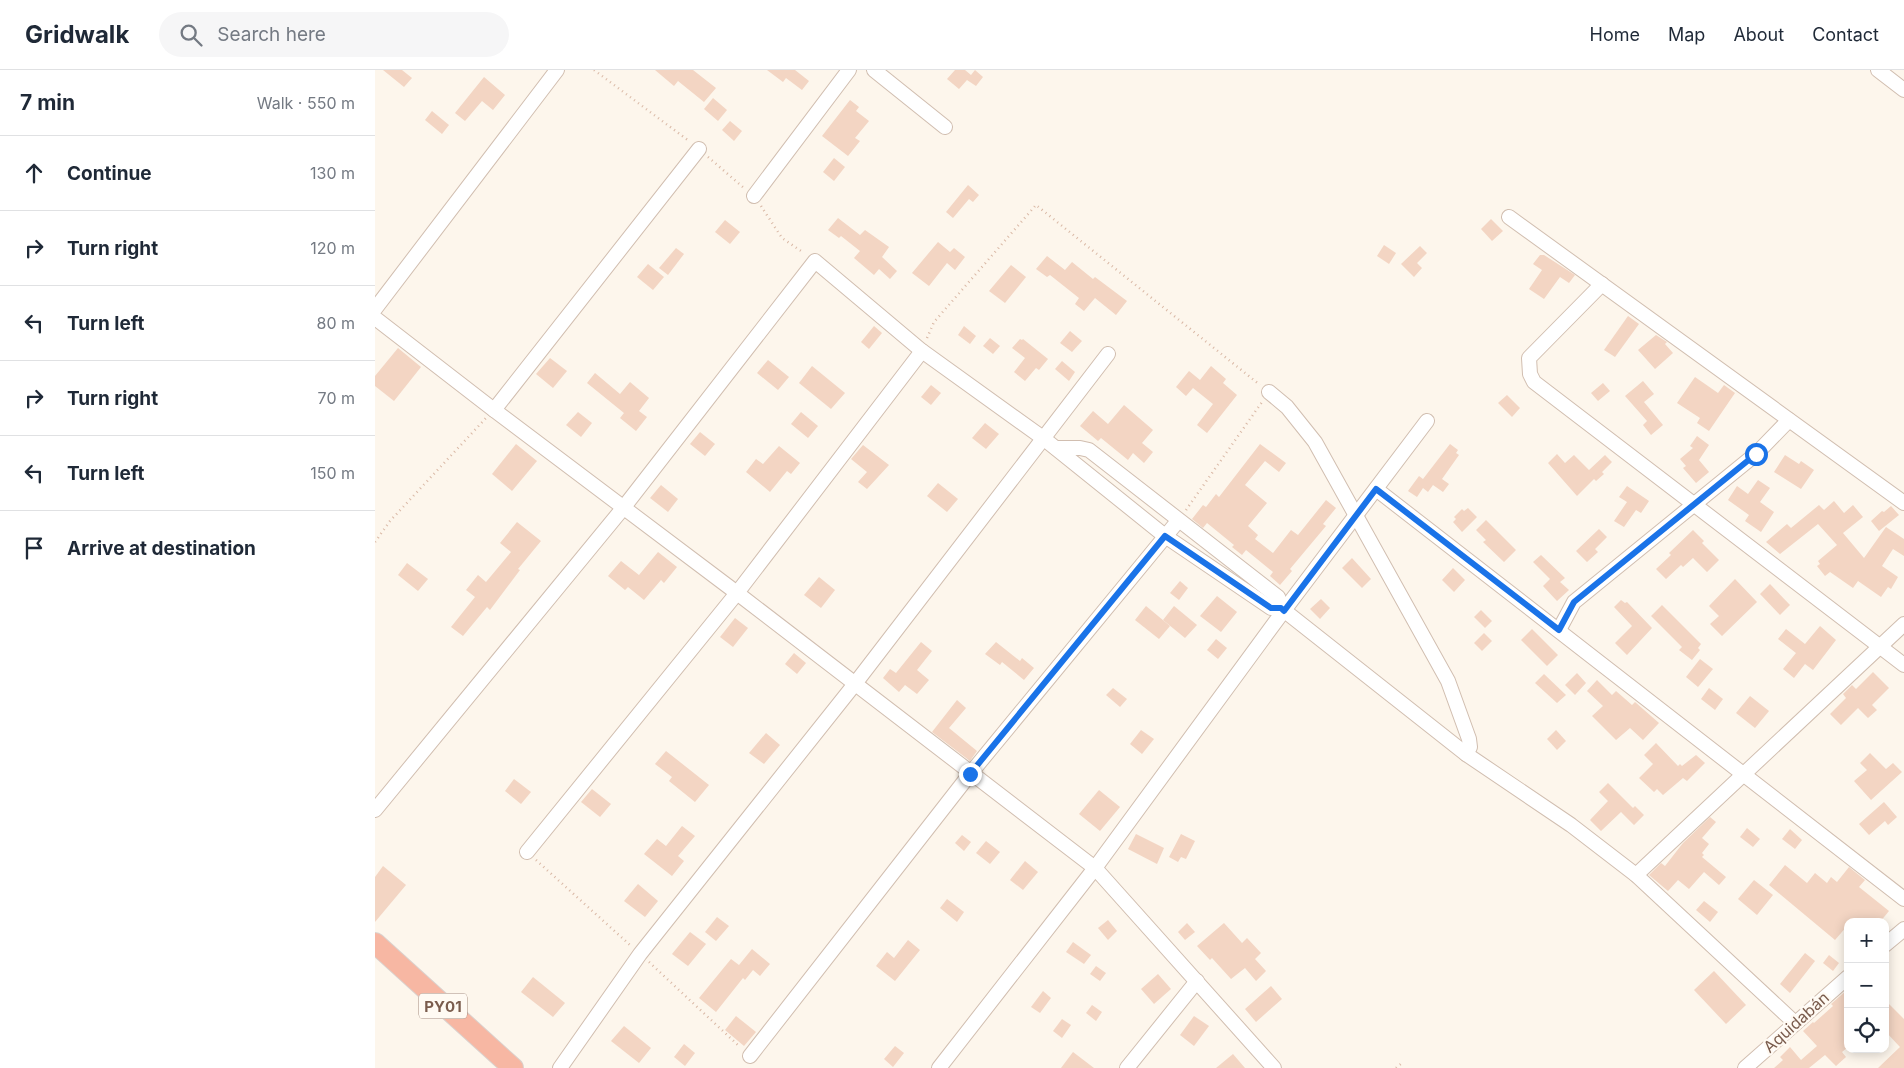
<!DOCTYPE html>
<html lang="en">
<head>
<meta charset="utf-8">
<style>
	:root { --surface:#fff; --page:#f6f6f7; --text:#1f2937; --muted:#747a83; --line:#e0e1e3 }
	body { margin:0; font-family:Inter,sans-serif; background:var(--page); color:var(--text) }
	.controls { position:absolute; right:15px; bottom:15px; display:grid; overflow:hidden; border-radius:10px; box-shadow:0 2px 12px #0003 }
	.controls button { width:45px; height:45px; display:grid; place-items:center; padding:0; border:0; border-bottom:1px solid var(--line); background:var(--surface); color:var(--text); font:25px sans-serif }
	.stop { position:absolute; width:15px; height:15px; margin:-11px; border:4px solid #1a73e8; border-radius:50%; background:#fff }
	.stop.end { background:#1a73e8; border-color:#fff; box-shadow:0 1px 5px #0008 }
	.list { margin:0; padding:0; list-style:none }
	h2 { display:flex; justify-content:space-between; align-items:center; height:65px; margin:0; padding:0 20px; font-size:21px }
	h2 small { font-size:16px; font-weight:400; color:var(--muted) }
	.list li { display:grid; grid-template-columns:32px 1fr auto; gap:15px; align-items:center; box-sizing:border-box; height:75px; padding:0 20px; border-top:1px solid var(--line) }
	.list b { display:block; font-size:19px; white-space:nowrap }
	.list em { font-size:16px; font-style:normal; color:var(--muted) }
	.icon { flex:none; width:28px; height:28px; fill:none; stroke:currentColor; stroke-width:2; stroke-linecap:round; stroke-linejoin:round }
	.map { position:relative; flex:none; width:1529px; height:998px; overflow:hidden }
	header { display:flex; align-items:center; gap:30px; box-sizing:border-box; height:70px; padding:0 25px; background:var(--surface); border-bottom:1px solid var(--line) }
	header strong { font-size:24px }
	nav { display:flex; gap:28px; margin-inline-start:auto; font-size:18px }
	.search { width:350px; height:45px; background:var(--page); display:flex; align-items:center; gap:12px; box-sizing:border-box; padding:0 18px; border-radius:28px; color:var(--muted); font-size:19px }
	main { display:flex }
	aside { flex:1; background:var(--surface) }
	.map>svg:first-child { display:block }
	.building { fill:#f3d5c3 }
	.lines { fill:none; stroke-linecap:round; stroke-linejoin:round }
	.minor-casing { stroke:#d1beb0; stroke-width:16 }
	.highway-casing { stroke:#dad1cd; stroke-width:22 }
	.path { stroke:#d9b8a5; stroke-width:2.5; stroke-dasharray:1 4; stroke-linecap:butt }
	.minor { stroke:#fff; stroke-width:14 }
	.highway { stroke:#f7b7a3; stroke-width:20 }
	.route { stroke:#1a73e8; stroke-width:6 }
	.labels { text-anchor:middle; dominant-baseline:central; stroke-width:4.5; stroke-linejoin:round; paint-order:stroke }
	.shield { fill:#fffaf3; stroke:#a28b7f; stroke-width:1 }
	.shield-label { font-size:15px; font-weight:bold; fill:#7a5c4d }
	.street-label { font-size:16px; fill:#7a5c4d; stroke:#fffaf3 }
</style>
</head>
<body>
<header>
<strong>Gridwalk</strong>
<div class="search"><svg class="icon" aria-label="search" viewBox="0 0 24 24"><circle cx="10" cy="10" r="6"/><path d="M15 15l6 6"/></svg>Search here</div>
<nav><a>Home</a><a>Map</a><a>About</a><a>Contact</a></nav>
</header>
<main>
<aside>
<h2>7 min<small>Walk · 550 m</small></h2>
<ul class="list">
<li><svg class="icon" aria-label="ahead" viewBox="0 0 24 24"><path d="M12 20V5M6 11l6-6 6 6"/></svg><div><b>Continue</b></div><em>130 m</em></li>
<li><svg class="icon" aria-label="right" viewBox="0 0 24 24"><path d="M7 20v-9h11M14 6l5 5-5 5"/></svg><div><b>Turn right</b></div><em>120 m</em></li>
<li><svg class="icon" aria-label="left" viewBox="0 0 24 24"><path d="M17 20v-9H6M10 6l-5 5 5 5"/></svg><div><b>Turn left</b></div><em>80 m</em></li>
<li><svg class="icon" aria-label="right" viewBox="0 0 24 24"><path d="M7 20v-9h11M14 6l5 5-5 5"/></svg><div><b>Turn right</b></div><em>70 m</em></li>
<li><svg class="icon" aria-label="left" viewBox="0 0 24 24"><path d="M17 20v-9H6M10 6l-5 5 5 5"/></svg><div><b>Turn left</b></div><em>150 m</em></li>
<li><svg class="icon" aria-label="arrive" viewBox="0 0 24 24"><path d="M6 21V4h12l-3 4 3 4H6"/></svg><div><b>Arrive at destination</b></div></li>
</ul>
</aside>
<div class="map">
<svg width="1529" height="998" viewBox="0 0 1529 998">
	<rect width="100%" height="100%" fill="#fdf6ec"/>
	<g class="building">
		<polygon points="8,0 27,0 37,8 29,17"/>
		<polygon points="280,0 318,0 341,18 329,32 303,11 299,16"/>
		<polygon points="392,0 420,0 434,11 427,20 411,8 408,12"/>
		<polygon points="580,0 590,0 596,5 600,0 608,7 601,16 592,10 584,19 572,9"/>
		<polygon points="109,7 130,25 118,40 107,31 90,51 80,43"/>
		<polygon points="338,28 352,40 343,51 329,39"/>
		<polygon points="475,30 484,37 481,41 494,51 480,68 485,71 473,86 447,66"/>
		<polygon points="57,41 74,55 67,64 50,50"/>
		<polygon points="355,51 367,61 359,71 347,60"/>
		<polygon points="459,88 470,97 459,111 448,102"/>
		<polygon points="593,115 604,125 598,132 594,129 578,148 571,142"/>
		<polygon points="463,148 485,165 490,160 514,177 507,187 522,201 515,209 504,199 499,205 479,188 485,181 466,166 464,168 453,160"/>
		<polygon points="1116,149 1128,161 1117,171 1106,159"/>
		<polygon points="350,150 365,162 355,174 340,162"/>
		<polygon points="563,172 575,182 579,178 590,187 580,200 572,193 554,216 537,203"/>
		<polygon points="1009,175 1021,183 1014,194 1002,186"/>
		<polygon points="1045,176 1052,183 1042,193 1047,198 1039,207 1026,194"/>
		<polygon points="301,178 309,184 293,205 284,198"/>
		<polygon points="1165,185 1169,185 1200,205 1194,213 1185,207 1169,229 1154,219 1167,200 1158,194"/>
		<polygon points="672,186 690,200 697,192 718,209 720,207 752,231 741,245 720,228 709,241 700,234 704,228 675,205 672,207 661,199"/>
		<polygon points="273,194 289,207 278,220 262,207"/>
		<polygon points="636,195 651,207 630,233 614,221"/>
		<polygon points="1253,246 1264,254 1240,287 1229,280"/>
		<polygon points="499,256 507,263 494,279 486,272"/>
		<polygon points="589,256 601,266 595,274 583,265"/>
		<polygon points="695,261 707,271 697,282 685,273"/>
		<polygon points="1281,265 1292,272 1290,274 1298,283 1280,299 1263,280"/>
		<polygon points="615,268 625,276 618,284 608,276"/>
		<polygon points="645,269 647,270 648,269 673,289 664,300 661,298 650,311 639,302 650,288 637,278"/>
		<polygon points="23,278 46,297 19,331 0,316 0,306"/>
		<polygon points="175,288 192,301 178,318 161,304"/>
		<polygon points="393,290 414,307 403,320 382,303"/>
		<polygon points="687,291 700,302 694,311 680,299"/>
		<polygon points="437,296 470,323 456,339 424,313"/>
		<polygon points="836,296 851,309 848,313 862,325 832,363 822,355 838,334 818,318 811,326 801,317 814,301 825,310"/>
		<polygon points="220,303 245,324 255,312 274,328 264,341 272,347 261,361 245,348 249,343 212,313"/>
		<polygon points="1320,307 1343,323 1349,315 1360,323 1334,361 1322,353 1325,348 1302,333"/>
		<polygon points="1268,311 1279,324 1269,332 1288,355 1276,365 1268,355 1272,351 1250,326"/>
		<polygon points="1228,313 1235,321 1223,331 1216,323"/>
		<polygon points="556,315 566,323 556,335 546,327"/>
		<polygon points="1132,325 1145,338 1137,347 1123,333"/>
		<polygon points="749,335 778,360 767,373 778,382 769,393 758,383 753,390 726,368 723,371 705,356 718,341 733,354"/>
		<polygon points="203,342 217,353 206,367 191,355"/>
		<polygon points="426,342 443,356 433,368 416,354"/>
		<polygon points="610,353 624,364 611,379 597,368"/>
		<polygon points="325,362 340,374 330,386 315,374"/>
		<polygon points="1322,366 1334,375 1324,390 1334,402 1321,413 1308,398 1311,396 1305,389 1318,378 1315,376"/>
		<polygon points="141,374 162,391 137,421 117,404"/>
		<polygon points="885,374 911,393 904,402 890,391 870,415 892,433 873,456 883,465 880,469 898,483 916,460 923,465 951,430 961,438 948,454 951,456 915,499 917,501 905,515 895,506 898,502 871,480 867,485 857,477 859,475 832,453 828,458 817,449 828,435 831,437 841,424 844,427"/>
		<polygon points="1075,374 1083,380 1081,383 1084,385 1067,409 1074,414 1068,422 1058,415 1053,422 1048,418 1042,427 1033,421 1044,406 1048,409"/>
		<polygon points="488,375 514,395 492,419 483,412 492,402 476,389"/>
		<polygon points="404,376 425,393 416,404 412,401 395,422 371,402 381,389 388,394"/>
		<polygon points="1182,384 1190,393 1199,385 1214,400 1230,385 1237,392 1227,402 1229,404 1221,411 1219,409 1202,426 1173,393"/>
		<polygon points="1410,385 1424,394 1426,391 1439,400 1426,419 1399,402"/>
		<polygon points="1383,410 1395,418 1385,432 1399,442 1386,462 1370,451 1374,445 1353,430 1362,416 1373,424"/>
		<polygon points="563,413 583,429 572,442 552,426"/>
		<polygon points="286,415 303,429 293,442 275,428"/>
		<polygon points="1252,416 1274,431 1266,443 1261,440 1249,457 1239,451 1252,432 1244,427"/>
		<polygon points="1459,431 1469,443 1478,435 1488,447 1468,463 1489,488 1511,457 1529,469 1529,486 1518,479 1507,496 1523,507 1516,519 1513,517 1506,527 1483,511 1478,518 1455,502 1450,506 1442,496 1445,494 1443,491 1462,475 1443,454 1405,484 1391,472 1412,454 1416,458 1444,435 1449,440"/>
		<polygon points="1516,436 1524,445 1504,461 1496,451 1507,441 1509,442"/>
		<polygon points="1093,438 1102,447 1087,462 1078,452 1081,449 1079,447 1087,439 1089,441"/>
		<polygon points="1111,450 1141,480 1129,492 1108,472 1111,470 1101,460"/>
		<polygon points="142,452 166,471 143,499 145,500 115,540 112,537 88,566 76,557 100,527 91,520 103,505 111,512 136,482 125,473"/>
		<polygon points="1224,459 1232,467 1220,479 1223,482 1212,492 1201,481"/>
		<polygon points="1318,460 1329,471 1327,473 1344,490 1332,502 1318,488 1308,497 1306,495 1291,509 1281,499 1296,485 1294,483"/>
		<polygon points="283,482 302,497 289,513 286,510 269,530 253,517 250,520 233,506 246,491 264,505"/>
		<polygon points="1166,485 1190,508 1185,512 1194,520 1182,531 1168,516 1175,509 1158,492"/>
		<polygon points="977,488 996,509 987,518 967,498"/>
		<polygon points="32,493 53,509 43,521 23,505"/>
		<polygon points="1078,498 1090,510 1079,522 1067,510"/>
		<polygon points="444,507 460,520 446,538 429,525"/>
		<polygon points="1360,509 1382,532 1347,566 1335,554 1344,546 1334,536"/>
		<polygon points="805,511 813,518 804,530 795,523"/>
		<polygon points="1395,514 1415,535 1405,545 1385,524"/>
		<polygon points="842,526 862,542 846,562 825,546"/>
		<polygon points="946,529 955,538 945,549 935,539"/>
		<polygon points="1246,530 1250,533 1252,532 1277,558 1252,585 1240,573 1257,556 1239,537"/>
		<polygon points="1287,535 1326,574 1323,578 1325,580 1317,590 1304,580 1307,577 1276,546"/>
		<polygon points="771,536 795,556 784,569 760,550"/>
		<polygon points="799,536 822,555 810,568 788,550"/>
		<polygon points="1106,540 1117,551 1110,558 1099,547"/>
		<polygon points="360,548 373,558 358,577 345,567"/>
		<polygon points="1445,556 1461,570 1438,600 1430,594 1419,608 1408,599 1421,583 1403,569 1411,559 1430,574"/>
		<polygon points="1157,559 1183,585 1172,596 1146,570"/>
		<polygon points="1109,563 1117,571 1107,581 1099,573"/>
		<polygon points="841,569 852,578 843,589 832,580"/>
		<polygon points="546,572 557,581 542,600 554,610 542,624 530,615 524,622 508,608 515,599 521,603"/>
		<polygon points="621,572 645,591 647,588 659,598 649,610 627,592 625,595 610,584"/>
		<polygon points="419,583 431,593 422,604 410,594"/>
		<polygon points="1325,589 1338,599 1323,617 1311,607"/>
		<polygon points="1498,602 1514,618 1497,635 1502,640 1493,648 1483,638 1466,655 1455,644 1471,628 1468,624 1477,615 1481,619"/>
		<polygon points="1202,603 1211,613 1200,625 1190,615"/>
		<polygon points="1169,604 1191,625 1182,633 1160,613"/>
		<polygon points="1222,610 1237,625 1241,621 1257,635 1260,632 1284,653 1268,670 1255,658 1241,670 1217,646 1228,636 1212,621"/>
		<polygon points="738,618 752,629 745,637 731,625"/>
		<polygon points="1334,618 1348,629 1340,640 1326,629"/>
		<polygon points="1375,626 1394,641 1380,658 1361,643"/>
		<polygon points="582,630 591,638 574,658 602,681 595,691 557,662"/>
		<polygon points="766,660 779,669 767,684 755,674"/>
		<polygon points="1181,660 1191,671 1182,680 1172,669"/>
		<polygon points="391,663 405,675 389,694 374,683"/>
		<polygon points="1281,673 1303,696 1305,694 1307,696 1321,685 1330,693 1312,711 1308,708 1288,725 1282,719 1279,722 1264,708 1278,694 1269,685"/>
		<polygon points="291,681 334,715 320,732 294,711 297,707 280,694"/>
		<polygon points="1495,683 1511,699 1518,693 1527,702 1496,730 1479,711 1492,700 1485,693"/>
		<polygon points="139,709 156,722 146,734 130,721"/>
		<polygon points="1233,713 1258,738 1260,736 1269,745 1259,755 1246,742 1226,761 1215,750 1233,731 1224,722"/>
		<polygon points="217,719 236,734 225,747 206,732"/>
		<polygon points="724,720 745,737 725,761 704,744"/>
		<polygon points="1509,732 1522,747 1513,755 1510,751 1494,765 1484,754"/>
		<polygon points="1335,747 1341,752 1327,768 1334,774 1327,783 1329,785 1327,787 1351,807 1344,815 1329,802 1314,819 1303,810 1293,821 1274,805 1286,793 1290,796 1308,773"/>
		<polygon points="307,756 320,766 303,786 309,791 297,806 269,784 282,769 291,776"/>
		<polygon points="1372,758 1385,769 1378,777 1365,767"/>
		<polygon points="1415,759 1427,770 1420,779 1407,769"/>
		<polygon points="761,764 789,778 782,794 753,779"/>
		<polygon points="806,764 820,771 811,789 806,787 803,792 794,787"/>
		<polygon points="587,765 596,772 589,781 580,773"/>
		<polygon points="611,771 625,782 615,794 601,783"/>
		<polygon points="650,791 663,802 648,820 635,810"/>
		<polygon points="1410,795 1432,813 1440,803 1452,813 1456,807 1462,812 1474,797 1490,810 1484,817 1514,841 1505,852 1473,852 1473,855 1460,870 1394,815"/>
		<polygon points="8,796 31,815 0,852 0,807"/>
		<polygon points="1379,810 1398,825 1382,845 1363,829"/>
		<polygon points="263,814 283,831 270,847 249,831"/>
		<polygon points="572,829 589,842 582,852 565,838"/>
		<polygon points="1329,831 1343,842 1335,852 1321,840"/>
		<polygon points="342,847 354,856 341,871 330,862"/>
		<polygon points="733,850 742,861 733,870 723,858"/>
		<polygon points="812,853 820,862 810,870 803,862"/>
		<polygon points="849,853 867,873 872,868 886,883 880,889 891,901 881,911 870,898 856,909 837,888 835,890 822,876"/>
		<polygon points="315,862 331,874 313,896 297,884"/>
		<polygon points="533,870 545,880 520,911 501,896 512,882 519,888"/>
		<polygon points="698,872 716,885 709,894 691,882"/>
		<polygon points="377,879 395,894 385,906 378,900 370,910 368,908 341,942 324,928 356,889 364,895"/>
		<polygon points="1430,883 1440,891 1415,923 1405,914"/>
		<polygon points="1454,885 1464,893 1458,901 1448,893"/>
		<polygon points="721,896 731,903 725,911 715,904"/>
		<polygon points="1339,901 1371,935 1351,954 1319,920"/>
		<polygon points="783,904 796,919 779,934 766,919"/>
		<polygon points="158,907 190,933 178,947 146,922"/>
		<polygon points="896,916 907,929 881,952 870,939"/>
		<polygon points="1473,919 1473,977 1467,982 1471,987 1461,996 1450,985 1434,998 1399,998 1408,990 1405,987 1415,977 1426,990 1442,976 1428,961 1438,952 1439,953 1458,936 1456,934"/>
		<polygon points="668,921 676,928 665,943 656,937"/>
		<polygon points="1510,930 1529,949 1529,998 1503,998 1525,977 1510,961"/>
		<polygon points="717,935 727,942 721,951 711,943"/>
		<polygon points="361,946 381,962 369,976 350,960"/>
		<polygon points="819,946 834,956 819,976 805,965"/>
		<polygon points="687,949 696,955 687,968 678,961"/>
		<polygon points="249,956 276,978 264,993 236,971"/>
		<polygon points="309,974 320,983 310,996 299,987"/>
		<polygon points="520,976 529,983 518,997 509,989"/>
		<polygon points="698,982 719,998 686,998"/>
		<polygon points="858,984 870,998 841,998"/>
	</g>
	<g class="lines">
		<defs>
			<g id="minor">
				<polyline points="499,0 570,57"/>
				<polyline points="1503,0 1529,20"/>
				<polyline points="379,126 474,0"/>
				<polyline points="1134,147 1529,433"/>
				<polyline points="1227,214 1154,288 1155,304 1159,312 1529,595"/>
				<polyline points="0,239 182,0"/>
				<polyline points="0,248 119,340 362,523 720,798 899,998"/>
				<polyline points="894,322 912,337 940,372 1073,611 1094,669 1095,677 1091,684"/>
				<polyline points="119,340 324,79"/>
				<polyline points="681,378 705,378 714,380 903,527 906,534 906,538 1091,684 1196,755 1261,805 1419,952"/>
				<polyline points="1001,419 1529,829"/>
				<polyline points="1184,560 1199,532 1381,384 1414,350"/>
				<polyline points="0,740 249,437 440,191 547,281 668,368 790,466 896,538 906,538"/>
				<polyline points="152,782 362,523 547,281"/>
				<polyline points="1261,805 1529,554"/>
				<polyline points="1510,875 1529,859"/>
				<polyline points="375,986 595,704 803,451"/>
				<polyline points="185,998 265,884 479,615 733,284"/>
				<polyline points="564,998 720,798 904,547 1052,351"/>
				<polyline points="752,998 822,911"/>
				<polyline points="1370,998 1473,907"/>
			</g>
			<polyline id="highway" points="0,873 138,998"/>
		</defs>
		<use href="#minor" class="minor-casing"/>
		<use href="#highway" class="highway-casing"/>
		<g class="path">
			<polyline points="219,0 314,71"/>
			<polyline points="333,87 369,118"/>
			<polyline points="386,136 407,168 429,183"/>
			<polyline points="552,268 559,252 661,135 885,315"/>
			<polyline points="811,440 887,332"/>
			<polyline points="0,472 15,451 111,348"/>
			<polyline points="161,790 255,875"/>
			<polyline points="274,892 365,977"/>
			<polyline points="1021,998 1027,993"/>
		</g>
		<use href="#minor" class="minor"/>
		<use href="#highway" class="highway"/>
	</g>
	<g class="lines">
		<polyline class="route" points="595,704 790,466 896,538 906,538 909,541 1001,419 1184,560 1199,532 1381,384"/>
	</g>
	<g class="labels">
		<rect class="shield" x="44" y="923.5" width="48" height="25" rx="4"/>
		<g class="shield-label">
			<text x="68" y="936">PY01</text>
		</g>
		<g class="street-label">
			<text transform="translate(1421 952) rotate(-42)">Aquidabán</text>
		</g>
	</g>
</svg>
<div class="controls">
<button>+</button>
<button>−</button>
<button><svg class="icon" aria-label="locate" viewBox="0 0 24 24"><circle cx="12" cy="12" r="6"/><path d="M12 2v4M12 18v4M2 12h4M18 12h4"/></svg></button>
</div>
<div class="stop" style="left:1381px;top:384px"></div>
<div class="stop end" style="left:595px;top:704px"></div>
</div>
</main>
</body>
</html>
